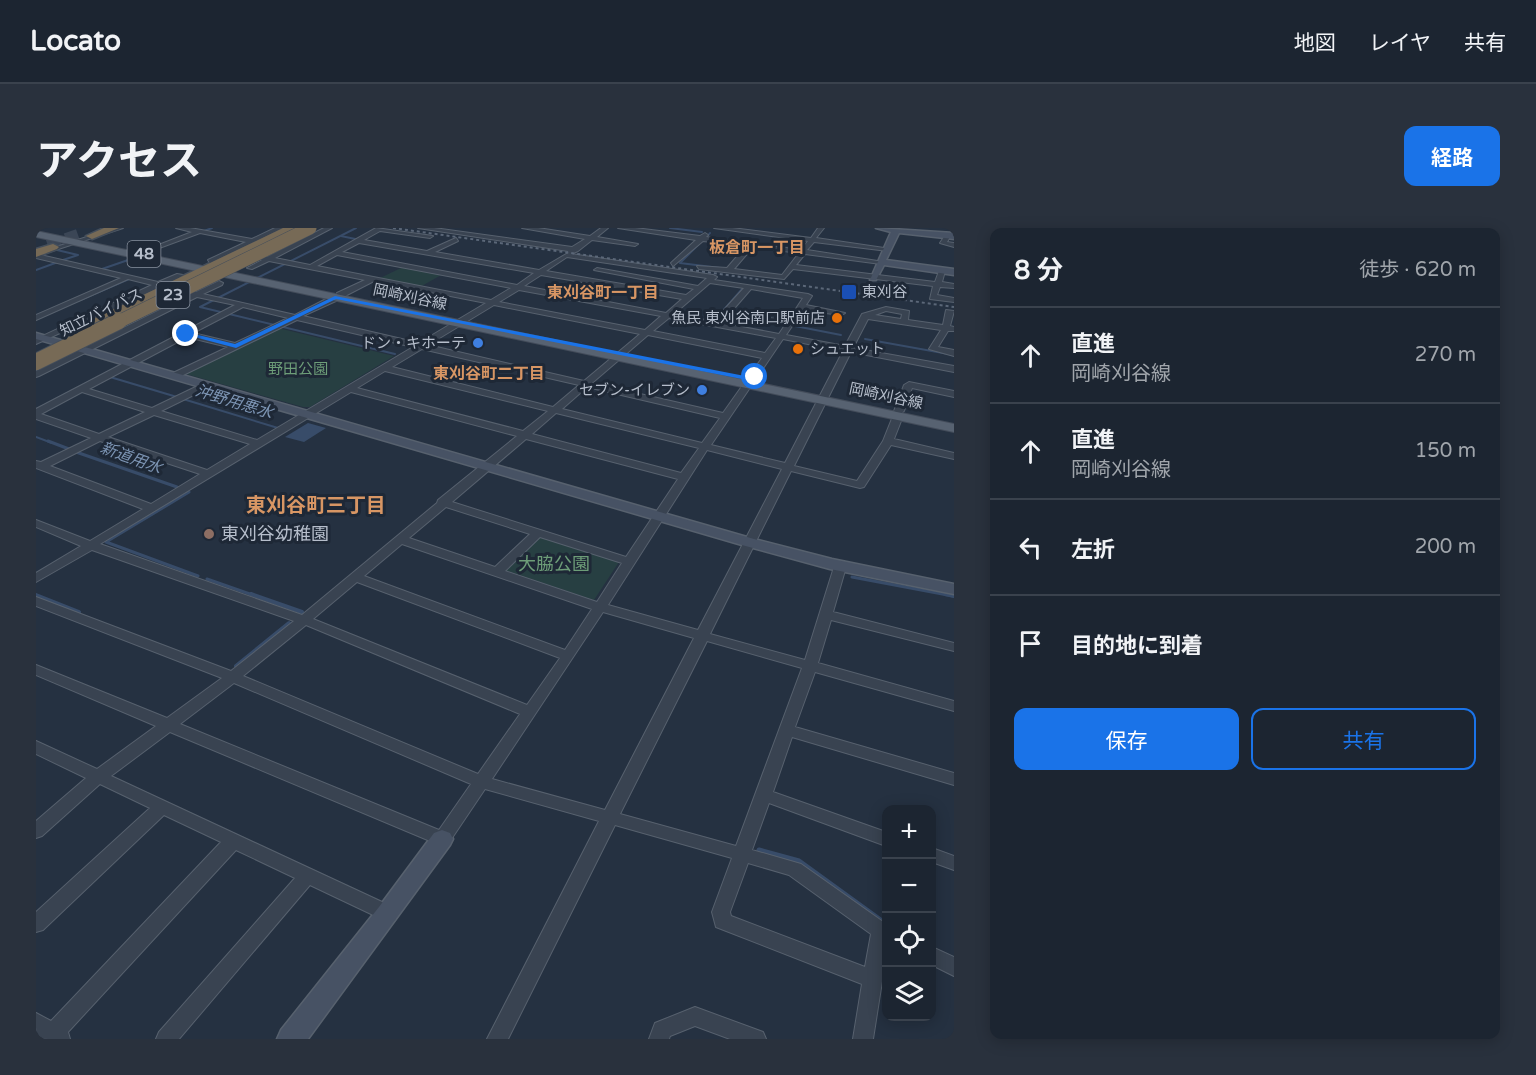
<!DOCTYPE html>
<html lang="ja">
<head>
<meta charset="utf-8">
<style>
	:root { --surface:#1c2531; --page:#29313d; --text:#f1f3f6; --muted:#a0a5ab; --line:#3a424d; --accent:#1a73e8 }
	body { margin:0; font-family:"Varela Round","Noto Sans JP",sans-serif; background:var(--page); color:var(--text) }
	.controls { position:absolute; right:18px; bottom:18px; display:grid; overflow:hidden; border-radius:12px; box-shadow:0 3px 15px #0003 }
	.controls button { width:54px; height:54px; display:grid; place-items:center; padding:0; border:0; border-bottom:2px solid var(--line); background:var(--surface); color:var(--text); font:30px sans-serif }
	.stop { position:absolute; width:18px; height:18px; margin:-14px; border:4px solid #1a73e8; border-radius:50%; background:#fff }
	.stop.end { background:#1a73e8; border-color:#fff; box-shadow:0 2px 6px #0008 }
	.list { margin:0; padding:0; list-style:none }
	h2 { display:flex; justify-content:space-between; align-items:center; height:78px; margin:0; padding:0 24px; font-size:26px }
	h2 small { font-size:20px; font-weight:400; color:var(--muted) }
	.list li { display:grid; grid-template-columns:39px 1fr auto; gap:18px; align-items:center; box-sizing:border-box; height:96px; padding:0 24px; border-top:2px solid var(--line) }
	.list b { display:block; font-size:22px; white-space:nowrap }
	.list p { margin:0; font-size:20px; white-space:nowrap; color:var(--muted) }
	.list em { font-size:20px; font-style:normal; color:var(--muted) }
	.actions { display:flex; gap:12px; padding:18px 24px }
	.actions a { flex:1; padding:14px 0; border:2px solid var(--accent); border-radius:12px; text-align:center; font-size:21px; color:var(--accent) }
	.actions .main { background:var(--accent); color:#fff }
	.icon { flex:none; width:33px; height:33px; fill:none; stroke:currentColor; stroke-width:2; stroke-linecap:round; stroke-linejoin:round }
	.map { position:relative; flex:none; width:918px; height:811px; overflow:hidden; border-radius:12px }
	header { display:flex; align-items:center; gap:36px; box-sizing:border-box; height:84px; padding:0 30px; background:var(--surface); border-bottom:2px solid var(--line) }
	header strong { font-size:28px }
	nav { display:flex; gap:33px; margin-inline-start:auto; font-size:21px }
	.intro { display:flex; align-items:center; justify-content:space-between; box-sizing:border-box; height:144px; padding:0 36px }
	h1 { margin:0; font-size:42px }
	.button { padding:15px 27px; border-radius:12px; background:var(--accent); color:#fff; font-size:21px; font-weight:700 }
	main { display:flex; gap:36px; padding:0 36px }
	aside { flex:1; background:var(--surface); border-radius:12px; box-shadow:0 3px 15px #0003 }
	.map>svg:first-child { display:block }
	.green { fill:#273f42 }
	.water { fill:#384c69 }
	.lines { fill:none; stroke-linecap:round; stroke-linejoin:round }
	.stream-far3 { stroke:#384c69; stroke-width:2 }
	.stream-far2 { stroke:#384c69; stroke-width:3 }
	.stream-far1 { stroke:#384c69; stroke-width:4 }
	.stream { stroke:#384c69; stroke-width:5 }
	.highway-tunnel { stroke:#3b4656; stroke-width:13; stroke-dasharray:13 6; stroke-linecap:butt }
	.street-casing { stroke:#57616e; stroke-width:2 }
	.secondary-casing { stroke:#57616e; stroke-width:3 }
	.primary-casing { stroke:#434c5a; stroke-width:2 }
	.highway-casing { stroke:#444e5b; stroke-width:3 }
	.street { fill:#394351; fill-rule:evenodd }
	.secondary { fill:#475264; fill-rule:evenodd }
	.primary { fill:#576271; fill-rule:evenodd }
	.highway { fill:#776a56; fill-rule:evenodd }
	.rail { stroke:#5b6778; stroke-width:2; stroke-dasharray:3 3; stroke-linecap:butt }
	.highway-bridge-far1-casing { stroke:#444e5b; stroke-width:14; stroke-linecap:butt }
	.highway-bridge-casing { stroke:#444e5b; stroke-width:18; stroke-linecap:butt }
	.highway-bridge-far1 { stroke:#776a56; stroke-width:13 }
	.highway-bridge { stroke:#776a56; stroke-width:16 }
	.route { fill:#1a73e8 }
	.transit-dot { fill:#1a4fb4; stroke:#1e2836; stroke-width:2 }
	.food-dot { fill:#e8710a; stroke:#1e2836; stroke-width:2 }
	.shop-dot { fill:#3f7fe0; stroke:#1e2836; stroke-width:2 }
	.education-dot { fill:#8d6e63; stroke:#1e2836; stroke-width:2 }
	.labels { text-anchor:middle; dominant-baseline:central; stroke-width:6; stroke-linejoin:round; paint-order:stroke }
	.far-poi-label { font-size:15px; fill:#b6becb; stroke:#1e2836; text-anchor:end }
	.far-street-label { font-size:15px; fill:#b6becb; stroke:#1e2836 }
	.far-park-label { font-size:15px; fill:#6d9d78; stroke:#1e2836 }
	.far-neighbourhood-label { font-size:16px; font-weight:bold; fill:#d89664; stroke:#1e2836 }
	.shield { fill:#1e2836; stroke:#88919e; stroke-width:1.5 }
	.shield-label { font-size:16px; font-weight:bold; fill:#b6becb }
	.far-water-label { font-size:16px; font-style:italic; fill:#7c94b3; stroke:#1e2836 }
	.poi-label { font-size:18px; fill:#b6becb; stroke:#1e2836; text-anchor:start }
	.park-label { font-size:18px; fill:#6d9d78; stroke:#1e2836 }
	.neighbourhood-label { font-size:20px; font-weight:bold; fill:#d89664; stroke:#1e2836 }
</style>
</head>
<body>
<header>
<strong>Locato</strong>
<nav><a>地図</a><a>レイヤ</a><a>共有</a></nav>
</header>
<div class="intro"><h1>アクセス</h1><a class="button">経路</a></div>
<main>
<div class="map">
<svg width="918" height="811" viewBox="0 0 918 811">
	<rect width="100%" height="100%" fill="#253141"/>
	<g class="green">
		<polygon points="367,39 407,46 384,59 342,51"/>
		<polygon points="242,100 358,128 274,179 267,179 150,146"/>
		<polygon points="503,309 583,334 558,372 468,342"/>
	</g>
	<polygon class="water" points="272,195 290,200 268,214 249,209"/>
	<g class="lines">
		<g class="stream-far3">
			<polyline points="320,0 164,79 359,126"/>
			<polyline points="634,0 666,4"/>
			<polyline points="168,3 176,0"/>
			<polyline points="305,8 324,12"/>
			<polyline points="670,10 674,5"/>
			<polyline points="663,16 644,35 684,40"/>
			<polyline points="21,22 42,27 27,32"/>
			<polyline points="113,24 123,20"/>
			<polyline points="0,42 22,34"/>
			<polyline points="74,43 66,41 95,31"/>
			<polyline points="42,73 93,51"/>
			<polyline points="690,86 685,85 707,60"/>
			<polyline points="759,98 805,107"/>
			<polyline points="829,111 918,127"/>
			<polyline points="74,149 141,169"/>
			<polyline points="147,171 242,200"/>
			<polyline points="0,209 16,215"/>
		</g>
		<g class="stream-far2">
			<polyline points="12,213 33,221"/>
			<polyline points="40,224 141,259"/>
			<polyline points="153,264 70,314 162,348"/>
			<polyline points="816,349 917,368"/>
			<polyline points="171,351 220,368"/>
			<polyline points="0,367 2,368"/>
		</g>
		<g class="stream-far1">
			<polyline points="215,366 266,384"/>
			<polyline points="909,366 918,368"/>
			<polyline points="0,367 43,384"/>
			<polyline points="200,438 253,395"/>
		</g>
		<polyline class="stream" points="723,622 763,633 850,696"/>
		<polyline class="highway-tunnel" points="12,18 46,6"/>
		<defs>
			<g id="street">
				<polygon points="78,0 87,0 10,25 5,24"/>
				<polygon points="140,0 154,0 216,11 239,0 247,0 174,35 172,32 210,14 164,5 107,26 102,25 156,4"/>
				<path d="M 288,0 L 296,0 L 239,30 L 274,37 L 340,0 L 397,8 L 394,10 L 344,3 L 328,12 L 391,23 L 420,10 L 422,13 L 399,24 L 503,42 L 532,25 L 532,23 L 382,0 L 398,0 L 536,19 L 549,11 L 486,0 L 502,0 L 554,8 L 565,0 L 572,0 L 561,9 L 602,16 L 599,18 L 556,12 L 542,23 L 535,26 L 677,47 L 681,49 L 678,52 L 772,66 L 776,68 L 770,77 L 809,85 L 805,87 L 767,82 L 750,107 L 809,118 L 826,86 L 850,79 L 873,83 L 872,92 L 907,97 L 910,82 L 918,83 L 914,98 L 918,99 L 918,103 L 912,103 L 902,119 L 918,122 L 918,128 L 893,121 L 905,102 L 832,91 L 817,120 L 918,138 L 918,144 L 815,124 L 758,238 L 821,253 L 847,213 L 857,188 L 861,185 L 858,183 L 868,157 L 873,154 L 918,163 L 918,169 L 876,160 L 868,183 L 864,186 L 867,188 L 858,211 L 918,225 L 918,231 L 855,217 L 828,259 L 824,260 L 755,243 L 674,406 L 769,432 L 798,339 L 804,335 L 810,339 L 797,384 L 918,415 L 918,423 L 795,392 L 782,435 L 918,473 L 918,483 L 779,444 L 759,499 L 918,545 L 918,557 L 756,509 L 737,564 L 850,604 L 850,618 L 733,575 L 716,622 L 765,636 L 850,696 L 850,728 L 837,811 L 817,811 L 826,756 L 680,699 L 676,684 L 696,630 L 579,597 L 472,811 L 451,811 L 563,593 L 449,561 L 412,616 L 406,618 L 134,504 L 75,548 L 359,680 L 361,686 L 359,692 L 352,694 L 274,657 L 143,811 L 120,811 L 123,804 L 259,650 L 200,622 L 32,804 L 34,811 L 7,811 L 0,806 L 0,785 L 15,793 L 185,614 L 128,587 L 7,702 L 0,704 L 0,684 L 114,580 L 64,556 L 6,608 L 0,610 L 0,593 L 50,550 L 0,526 L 0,513 L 61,541 L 120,498 L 0,447 L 0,437 L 131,490 L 186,450 L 0,378 L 0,369 L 195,443 L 258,393 L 56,322 L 0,354 L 0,345 L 45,318 L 0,299 L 0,292 L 54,313 L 107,281 L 0,240 L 0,233 L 5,234 L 55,210 L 0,191 L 0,181 L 199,77 L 161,69 L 3,148 L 0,149 L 0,143 L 154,67 L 148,66 L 148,62 L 160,64 L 183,53 L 187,55 L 186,57 L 167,66 L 259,87 L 296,68 L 301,68 L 301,65 L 329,52 L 233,33 L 216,41 L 211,40 L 226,32 L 221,30 L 221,28 L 231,29 ZM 323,15 L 498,45 L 481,57 L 306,24 ZM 301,27 L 475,60 L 455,72 L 281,38 ZM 531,29 L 671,50 L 662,58 L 561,40 L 558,42 L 658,61 L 650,67 L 510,43 ZM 505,47 L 646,71 L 630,85 L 488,58 ZM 338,53 L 450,75 L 383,115 L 267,88 L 302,72 L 302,69 L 307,69 ZM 674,55 L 708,60 L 687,83 L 687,87 L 749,97 L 743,106 L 638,86 ZM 715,61 L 767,70 L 752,93 L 695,84 ZM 483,62 L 625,88 L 609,102 L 463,74 ZM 458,77 L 604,106 L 548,153 L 392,117 ZM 207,79 L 252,90 L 199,115 L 157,105 ZM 850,83 L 866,86 L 865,91 L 839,87 ZM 633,90 L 740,110 L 729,125 L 617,103 ZM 261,92 L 377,119 L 221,212 L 125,183 L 174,159 L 174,155 L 168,155 L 116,180 L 53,161 L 151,109 L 192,119 L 137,145 L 137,149 L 143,149 ZM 612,107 L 726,130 L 687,185 L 556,155 ZM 747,111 L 807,123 L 749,235 L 675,217 ZM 386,121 L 543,157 L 517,179 L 356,139 ZM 349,143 L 512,183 L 487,203 L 321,160 ZM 551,159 L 684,190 L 666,215 L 526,181 ZM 46,164 L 109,184 L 63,206 L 5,186 ZM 315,164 L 481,208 L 402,272 L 401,275 L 266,387 L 64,316 ZM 520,185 L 663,220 L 645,245 L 496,206 ZM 118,187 L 214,216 L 171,242 L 72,209 ZM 490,211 L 642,251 L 590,329 L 416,274 ZM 64,213 L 164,246 L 115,276 L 14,238 ZM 671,222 L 746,241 L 662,402 L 572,377 ZM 410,279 L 494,306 L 459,339 L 373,310 ZM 504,309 L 586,335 L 561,374 L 469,343 ZM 366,316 L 556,381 L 529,422 L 328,348 ZM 321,354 L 524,430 L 491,477 L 277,391 ZM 567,384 L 658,410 L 569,582 L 456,551 ZM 270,397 L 484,486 L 442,546 L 207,448 ZM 671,413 L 766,440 L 700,618 L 584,586 ZM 198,455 L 435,556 L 403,602 L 144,496 ZM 712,635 L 753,647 L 835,706 L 829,739 L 695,688 L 694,684 Z"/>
				<path d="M 582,0 L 599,0 L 664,8 L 669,5 L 672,7 L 670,9 L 765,22 L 772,13 L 678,0 L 696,0 L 775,10 L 782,0 L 788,0 L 780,10 L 855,21 L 852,23 L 778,14 L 771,22 L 848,34 L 845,36 L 769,26 L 760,37 L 899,54 L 903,43 L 906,41 L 909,43 L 906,54 L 918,56 L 918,60 L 904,59 L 901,67 L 918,70 L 918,74 L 894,71 L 897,58 L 757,41 L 748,51 L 663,41 L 661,38 L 691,40 L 710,18 L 667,13 L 637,38 L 635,35 L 660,12 ZM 717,19 L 763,25 L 746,47 L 698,41 Z"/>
				<polygon points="910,6 915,7 911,14 918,15 918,19 904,15"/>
				<polygon points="0,26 122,54 141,46 147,47 129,59 124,59 0,116 0,111 116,57 92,51 0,92 0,87 85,50 0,30"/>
				<polygon points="896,620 918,628 918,642 896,634"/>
				<polygon points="896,719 918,729 918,748 896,737"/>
				<polygon points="659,779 727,804 730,811 694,811 659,798 634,808 633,811 613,811 619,795"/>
			</g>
			<g id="secondary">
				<polygon points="840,0 918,5 918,11 863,5 850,32 918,41 918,47 848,37 840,52 834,52 855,4"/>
				<polygon points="0,105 718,311 796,331 918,356 918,366 794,341 706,317 0,111"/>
				<polygon points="406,602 414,605 417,611 414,617 272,811 241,811 245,802 343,679 398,605"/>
			</g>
			<polygon id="primary" points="0,3 918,196 918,204 0,9"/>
			<g id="highway">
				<polygon points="68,0 83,0 56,11 50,8"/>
				<polygon points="247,0 261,0 42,107 32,107 30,104"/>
				<polygon points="17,16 23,19 21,21 0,29 0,21"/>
			</g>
		</defs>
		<use href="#street" class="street-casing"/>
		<use href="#secondary" class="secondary-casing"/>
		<use href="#primary" class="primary-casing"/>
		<use href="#highway" class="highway-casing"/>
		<use href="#street" class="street"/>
		<use href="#secondary" class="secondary"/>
		<use href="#primary" class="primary"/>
		<use href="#highway" class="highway"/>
		<polyline class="rail" points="357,0 918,79"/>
		<defs>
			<polyline id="highway-bridge-far1" points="80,95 274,0"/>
			<polyline id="highway-bridge" points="0,134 83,93"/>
		</defs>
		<use href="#highway-bridge-far1" class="highway-bridge-far1-casing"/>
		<use href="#highway-bridge" class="highway-bridge-casing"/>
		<use href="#highway-bridge-far1" class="highway-bridge-far1"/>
		<use href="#highway-bridge" class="highway-bridge"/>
	</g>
	<polygon class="route" points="299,68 714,149 722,149 716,153 300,71 200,120 147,106 150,104 199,116"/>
	<rect class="transit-dot" x="805" y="56" width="16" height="16" rx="3"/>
	<g class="food-dot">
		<circle cx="801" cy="90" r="6"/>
		<circle cx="762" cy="121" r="6"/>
	</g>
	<g class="shop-dot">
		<circle cx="442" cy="115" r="6"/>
		<circle cx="666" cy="162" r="6"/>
	</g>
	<circle class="education-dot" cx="173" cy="306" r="6"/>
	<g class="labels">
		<g class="far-poi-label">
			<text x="826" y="64" text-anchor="start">東刈谷</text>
			<text x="789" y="90">魚民 東刈谷南口駅前店</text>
			<text x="430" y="115">ドン・キホーテ</text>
			<text x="774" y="121" text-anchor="start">シュエット</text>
			<text x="654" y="162">セブン-イレブン</text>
		</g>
		<g class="far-street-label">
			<text transform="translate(374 69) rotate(12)">岡崎刈谷線</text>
			<text transform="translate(65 84) rotate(-26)">知立バイパス</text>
			<text transform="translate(850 168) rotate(12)">岡崎刈谷線</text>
		</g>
		<g class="far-park-label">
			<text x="262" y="141">野田公園</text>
		</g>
		<g class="far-neighbourhood-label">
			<text x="721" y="20">板倉町一丁目</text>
			<text x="567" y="65">東刈谷町一丁目</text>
			<text x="453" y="146">東刈谷町二丁目</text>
		</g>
		<g class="shield">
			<rect x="91.5" y="13" width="33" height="26" rx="4.5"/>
			<rect x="120.5" y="54" width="33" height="26" rx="4.5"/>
		</g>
		<g class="shield-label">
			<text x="108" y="26">48</text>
			<text x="137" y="67">23</text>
		</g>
		<g class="far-water-label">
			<text transform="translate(198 174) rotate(17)">沖野用悪水</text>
			<text transform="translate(95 230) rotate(20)">新道用水</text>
		</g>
		<g class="poi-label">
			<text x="185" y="306">東刈谷幼稚園</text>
		</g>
		<g class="park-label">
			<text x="518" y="336">大脇公園</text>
		</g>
		<g class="neighbourhood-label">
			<text x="280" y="278">東刈谷町三丁目</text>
		</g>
	</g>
</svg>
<div class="controls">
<button>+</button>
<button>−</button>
<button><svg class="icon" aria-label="locate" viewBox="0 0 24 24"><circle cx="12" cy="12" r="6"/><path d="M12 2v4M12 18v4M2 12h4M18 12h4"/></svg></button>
<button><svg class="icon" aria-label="layers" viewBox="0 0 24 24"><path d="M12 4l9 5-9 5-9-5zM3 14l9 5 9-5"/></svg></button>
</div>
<div class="stop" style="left:719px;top:149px"></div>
<div class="stop end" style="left:150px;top:106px"></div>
</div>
<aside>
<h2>8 分<small>徒歩 · 620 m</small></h2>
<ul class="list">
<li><svg class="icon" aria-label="ahead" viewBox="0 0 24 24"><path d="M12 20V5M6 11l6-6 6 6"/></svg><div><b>直進</b><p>岡崎刈谷線</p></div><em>270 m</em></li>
<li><svg class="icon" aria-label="ahead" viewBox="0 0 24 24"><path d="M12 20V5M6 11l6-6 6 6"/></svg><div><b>直進</b><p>岡崎刈谷線</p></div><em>150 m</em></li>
<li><svg class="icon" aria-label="left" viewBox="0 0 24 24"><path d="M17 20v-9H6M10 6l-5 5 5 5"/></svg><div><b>左折</b></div><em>200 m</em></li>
<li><svg class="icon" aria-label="arrive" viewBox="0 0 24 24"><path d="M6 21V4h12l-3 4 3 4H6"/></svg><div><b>目的地に到着</b></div></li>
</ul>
<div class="actions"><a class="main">保存</a><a>共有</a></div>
</aside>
</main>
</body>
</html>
